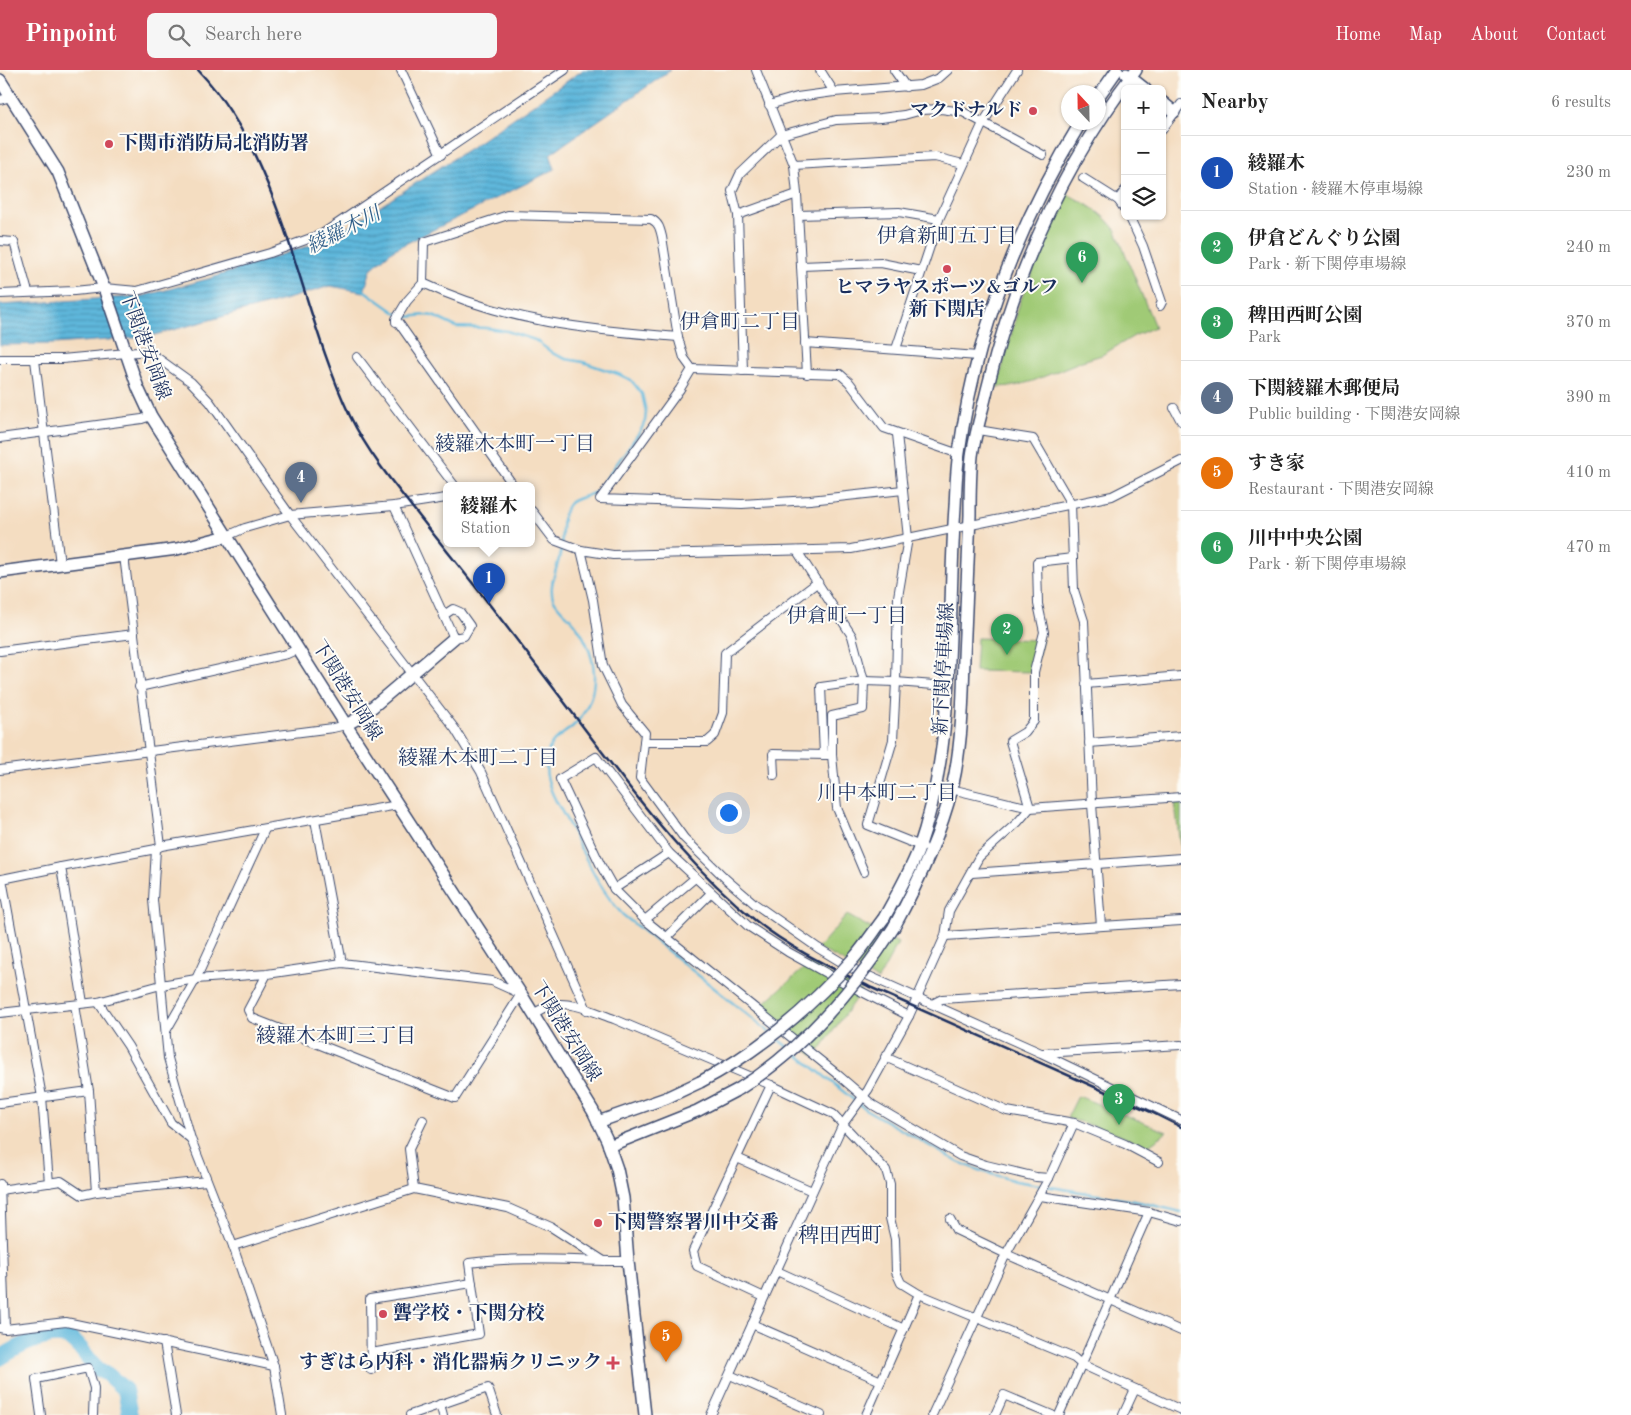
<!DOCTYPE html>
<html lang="en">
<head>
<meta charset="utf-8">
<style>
	:root { --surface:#fff; --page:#f6f6f6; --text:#222; --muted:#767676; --line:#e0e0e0; --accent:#d1495b }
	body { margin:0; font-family:"Old Standard TT","Noto Serif JP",serif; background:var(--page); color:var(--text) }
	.controls { position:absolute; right:15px; top:15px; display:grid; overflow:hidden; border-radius:8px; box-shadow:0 1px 4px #0004 }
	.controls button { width:45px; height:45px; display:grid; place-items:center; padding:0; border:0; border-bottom:1px solid var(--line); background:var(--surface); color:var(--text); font:25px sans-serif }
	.compass { position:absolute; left:1061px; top:15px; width:45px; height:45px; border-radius:50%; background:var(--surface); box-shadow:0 1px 4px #0004; rotate:338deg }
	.you { position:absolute; left:728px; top:742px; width:18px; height:18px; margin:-12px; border:4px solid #fff; border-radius:50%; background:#1a73e8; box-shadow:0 0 0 8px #1a73e833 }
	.badge { display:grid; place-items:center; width:32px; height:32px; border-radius:50%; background:var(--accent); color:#fff; font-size:16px; font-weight:700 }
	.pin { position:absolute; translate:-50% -41px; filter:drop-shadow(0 1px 2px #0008) }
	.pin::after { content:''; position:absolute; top:26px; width:18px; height:15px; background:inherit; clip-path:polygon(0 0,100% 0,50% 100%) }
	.popup { position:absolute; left:443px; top:412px; width:92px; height:65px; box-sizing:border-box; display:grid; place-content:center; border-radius:8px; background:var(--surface); filter:drop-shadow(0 1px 4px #0005); font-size:16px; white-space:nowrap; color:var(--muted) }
	.popup b { font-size:19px; color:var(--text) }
	.popup::after { content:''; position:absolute; left:50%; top:100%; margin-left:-10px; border:10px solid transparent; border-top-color:var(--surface) }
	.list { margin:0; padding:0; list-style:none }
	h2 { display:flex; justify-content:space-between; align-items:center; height:65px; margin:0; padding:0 20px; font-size:21px }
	h2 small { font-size:16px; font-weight:400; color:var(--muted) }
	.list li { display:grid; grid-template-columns:32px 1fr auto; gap:15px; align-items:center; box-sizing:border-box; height:75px; padding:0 20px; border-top:1px solid var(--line) }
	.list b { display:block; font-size:19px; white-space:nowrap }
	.list p { margin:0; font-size:16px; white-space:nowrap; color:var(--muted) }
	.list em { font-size:16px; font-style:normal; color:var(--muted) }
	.icon { flex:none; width:28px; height:28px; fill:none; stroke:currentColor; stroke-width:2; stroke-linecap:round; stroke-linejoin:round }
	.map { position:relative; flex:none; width:1181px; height:1345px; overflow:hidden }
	header { display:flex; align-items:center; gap:30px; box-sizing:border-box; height:70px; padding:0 25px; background:var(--accent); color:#fff }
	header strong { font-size:24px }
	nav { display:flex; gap:28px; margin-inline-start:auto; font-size:18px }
	.search { width:350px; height:45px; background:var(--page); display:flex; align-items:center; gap:12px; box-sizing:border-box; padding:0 18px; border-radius:8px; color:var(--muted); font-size:19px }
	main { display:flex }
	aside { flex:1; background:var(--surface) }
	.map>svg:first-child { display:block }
	.green { fill:#a0ca76; stroke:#5e7c6a }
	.water { fill:url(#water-rules); stroke:#3c739c }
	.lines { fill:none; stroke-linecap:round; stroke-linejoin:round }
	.stream { stroke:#5eb7db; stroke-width:2.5 }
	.river { stroke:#5eb7db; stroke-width:16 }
	.street-casing { stroke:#3c496d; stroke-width:10 }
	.secondary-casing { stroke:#3c496d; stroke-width:14 }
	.street { stroke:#fff; stroke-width:8 }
	.secondary { stroke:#fff; stroke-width:11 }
	.rail { stroke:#1b2f5e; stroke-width:2.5 }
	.secondary-bridge-casing { stroke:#3c496d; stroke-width:14; stroke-linecap:butt }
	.secondary-bridge { stroke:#fff; stroke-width:11 }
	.poi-dot { fill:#d1495b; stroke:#fdfcf7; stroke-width:2 }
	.labels { text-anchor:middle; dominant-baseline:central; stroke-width:4; stroke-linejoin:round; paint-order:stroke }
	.poi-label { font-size:19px; font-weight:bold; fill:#1b2f5e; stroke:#fdfcf7; text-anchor:start }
	.street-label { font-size:19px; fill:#1b2f5e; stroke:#fdfcf7 }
	.water-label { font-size:20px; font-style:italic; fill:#325f8a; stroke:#fdfcf7 }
	.neighbourhood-label { font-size:20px; fill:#1b2f5e; stroke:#fdfcf7 }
	.quarter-label { font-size:21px; fill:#1b2f5e; stroke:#fdfcf7 }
</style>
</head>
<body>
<header>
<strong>Pinpoint</strong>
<div class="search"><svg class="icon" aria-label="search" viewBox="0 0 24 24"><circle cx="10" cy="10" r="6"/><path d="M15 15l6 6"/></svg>Search here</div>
<nav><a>Home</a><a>Map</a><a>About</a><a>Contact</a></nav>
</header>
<main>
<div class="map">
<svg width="1181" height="1345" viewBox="0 0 1181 1345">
	<defs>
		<pattern id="water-rules" width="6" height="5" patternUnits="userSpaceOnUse" patternTransform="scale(1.25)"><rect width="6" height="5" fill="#5eb7db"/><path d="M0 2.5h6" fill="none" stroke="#4d95b5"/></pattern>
	</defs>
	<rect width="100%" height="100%" fill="#fdfcf7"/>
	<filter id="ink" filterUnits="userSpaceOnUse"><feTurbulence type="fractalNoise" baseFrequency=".02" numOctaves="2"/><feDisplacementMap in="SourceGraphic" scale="10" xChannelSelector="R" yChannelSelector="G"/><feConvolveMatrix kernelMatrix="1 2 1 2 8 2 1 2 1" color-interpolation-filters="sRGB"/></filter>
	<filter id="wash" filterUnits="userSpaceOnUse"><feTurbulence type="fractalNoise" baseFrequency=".0096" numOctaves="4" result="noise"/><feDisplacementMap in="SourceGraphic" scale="20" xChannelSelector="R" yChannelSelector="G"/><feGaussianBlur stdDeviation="1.12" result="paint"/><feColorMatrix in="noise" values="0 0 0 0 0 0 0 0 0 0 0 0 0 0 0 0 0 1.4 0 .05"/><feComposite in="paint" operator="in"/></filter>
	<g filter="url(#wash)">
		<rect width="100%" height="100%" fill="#f4ddc1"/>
		<g class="green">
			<path d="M 1067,124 C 1087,134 1103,143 1116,161 L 1155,257 L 1134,266 L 1102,285 L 1082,291 L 1033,311 L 1015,316 L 997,317 L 1020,232 L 1052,155 Z"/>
			<polygon points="977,568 1042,570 1034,602 975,601"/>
			<polygon points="1175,733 1181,733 1181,786"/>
			<polygon points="847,845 898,873 878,910 818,878"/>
			<polygon points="809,894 861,921 815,987 756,940"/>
			<polygon points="1078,1026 1167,1062 1146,1077 1113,1062 1067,1048"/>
		</g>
		<polygon class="water" points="583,0 671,0 550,84 555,99 393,180 371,199 364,222 330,216 284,230 147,267 54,274 0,275 0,235 143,226 208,209 320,172 356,152 479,72"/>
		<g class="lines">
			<g class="stream">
				<path d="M 362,219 L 396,243 L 406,247 L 426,245 L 433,246 L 456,257 L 487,258 L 507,261 L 535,270 L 554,284 L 566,289 L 583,292 L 618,304 L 631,310 L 642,324 L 646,342 L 645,351 L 641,360 L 597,421 C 590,426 575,428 570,433 C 559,445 563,466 561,480 C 559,495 548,514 553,528 C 557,537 564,542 570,548 C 583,562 593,584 594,603 C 595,622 587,644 572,657 C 565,663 554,668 550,677 C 545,688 545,702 549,714 C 552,727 561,739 567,751 C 584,784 598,818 623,845 L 769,962"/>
				<polyline points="775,967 789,978"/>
				<polyline points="793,981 865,1039 958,1092 981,1101 1016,1111 1140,1132 1181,1142"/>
			</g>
			<path class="river" d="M 0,1288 C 17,1277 53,1257 72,1270 C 83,1278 88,1291 98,1299 C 101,1302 105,1302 108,1305 C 114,1310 119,1315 125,1320 L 130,1345"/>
		</g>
	</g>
	<g filter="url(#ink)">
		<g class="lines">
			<defs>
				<g id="street">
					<polyline points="401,0 441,85"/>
					<polyline points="756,0 794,95 797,124 807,304"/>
					<polyline points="820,0 834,22"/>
					<polyline points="894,0 906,17"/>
					<polyline points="0,30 11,27"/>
					<polyline points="769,35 797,27 834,22 921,15 939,8 948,0"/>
					<polyline points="1162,60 1181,34"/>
					<polyline points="794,95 935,87 963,94"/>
					<polyline points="1083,108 1118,130 1125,140"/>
					<polyline points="1118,130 1125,120"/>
					<polyline points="738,145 797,124"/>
					<polyline points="798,145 899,142 939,149"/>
					<polyline points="1129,146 1143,176 1162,232 1160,236"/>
					<polyline points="0,171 14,172 28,222"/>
					<polyline points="801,196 881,193 921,201"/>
					<path d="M 423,213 C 505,252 589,260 678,267"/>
					<polyline points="0,224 74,221 104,218 137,221 270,183 322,164 565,0"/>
					<polyline points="805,273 978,286"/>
					<polyline points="896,279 939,149 983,53 1017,0"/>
					<polyline points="357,287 454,415"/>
					<polyline points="0,289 62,289 148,281 191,312 210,332 290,445 455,659 481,702 587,940"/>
					<polyline points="35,290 60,494"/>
					<polyline points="692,299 680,319 600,429 742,434 810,430 903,420"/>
					<polyline points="692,299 840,304 849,312 884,358 959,384"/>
					<polyline points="743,301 738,145 732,121 740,104 781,65 836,50 881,48 904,45 922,40 941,39 963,42 1043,85"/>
					<polyline points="1174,338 1181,351"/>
					<polyline points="978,360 1033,369 1071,434 1074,520 1084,551 1092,734 1101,856"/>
					<polyline points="897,364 908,468 898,527 896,612 893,670 868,755 923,777"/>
					<polyline points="0,368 142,349 151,346"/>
					<path d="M 513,415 L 398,252 L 396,252 L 396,249 L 407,231 L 423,213 L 424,172 L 508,145 L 651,149 C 659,153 660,159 662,167 L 678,267 L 684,288 L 692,299"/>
					<polyline points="394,436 454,568 464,566 470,556 460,542 453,539 444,545"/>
					<polyline points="532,441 554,470 581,480 613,485 851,479 908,468 1112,426 1181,391"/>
					<polyline points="227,466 245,458 290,445 394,436 446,428"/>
					<polyline points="581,480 593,530 603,596 622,635 645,663 640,708 684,768 727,810 755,834 818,878 851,898 1041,983 1181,1050"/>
					<polyline points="797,481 852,566 864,611 863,639 832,646 832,685 837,738 864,802"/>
					<polyline points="124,486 161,776"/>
					<polyline points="0,581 134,564"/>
					<polyline points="1086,614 1181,606"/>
					<polyline points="139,617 287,584 298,579"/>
					<polyline points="644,672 707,672 715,665 723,643 725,583 818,512"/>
					<polyline points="1089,673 1181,666"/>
					<polyline points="824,685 821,617 864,611 896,612 947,616"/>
					<polyline points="0,700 333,658 346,655"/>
					<polyline points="774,705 773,684 828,685"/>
					<polyline points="951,719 1030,738 1181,727"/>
					<polyline points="315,750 342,893"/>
					<polyline points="156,779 153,830 168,988 191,1069 233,1176 274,1296 282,1345"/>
					<polyline points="972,803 1181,788"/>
					<polyline points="614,819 669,783"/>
					<polyline points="645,850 695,808"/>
					<polyline points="945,866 1181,851"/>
					<polyline points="667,867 711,823"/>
					<polyline points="98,932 128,976 171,1053 191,1069"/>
					<polyline points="83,933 61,797 156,779 161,776 398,735"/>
					<polyline points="932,934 942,929 1181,914"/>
					<polyline points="75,935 89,1021 96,1122"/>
					<polyline points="0,943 98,932 161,915 196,909 267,904 342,893 492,911 521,924 455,1028 252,948 248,940 267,904"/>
					<path d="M 533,944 C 538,941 543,938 548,936 C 568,929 594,942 614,949 L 771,1015 L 833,1044 L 886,1100 L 890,1114 L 890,1148 L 895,1169 L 896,1202 L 901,1213 L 919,1224 L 1074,1288 L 1081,1294 L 1181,1340"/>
					<polyline points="909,946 835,908 788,882 748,856 669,783 596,687 560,709 601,796 614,819 645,850 837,1004 873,1035 960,1086 986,1095 1036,1107 1049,1108"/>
					<polyline points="166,961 196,909 265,759"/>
					<polyline points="1043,983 1181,975"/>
					<polyline points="885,987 1007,1041 1074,1053 1125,1074 1159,1092"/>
					<polyline points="0,1033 89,1021"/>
					<polyline points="737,1088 812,1121"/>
					<polyline points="49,1113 42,1027 2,809 61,797"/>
					<polyline points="0,1114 5,1259"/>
					<polyline points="414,1119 409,1079 423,1050"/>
					<polyline points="0,1120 61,1111 82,1125 96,1122 207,1111"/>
					<polyline points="1040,1126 1149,1142 1181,1151"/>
					<polyline points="950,1149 956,1160 1006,1184 1181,1261"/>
					<polyline points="233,1176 414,1119 508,1138 551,1157 604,1191"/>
					<polyline points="777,1201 904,1259"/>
					<polyline points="764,1227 697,1196 693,1181 771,1015"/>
					<polyline points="752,1254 881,1311"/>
					<polyline points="0,1258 5,1259 66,1252 274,1296"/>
					<polyline points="164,1272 176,1345"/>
					<path d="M 371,1283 L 479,1264 L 469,1193 C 521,1186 575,1191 628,1191"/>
					<polyline points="371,1300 370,1229 472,1213"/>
					<polyline points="730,1305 821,1345"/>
					<polyline points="440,1334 443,1345"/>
					<polyline points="41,1345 36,1309 88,1298 94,1318 93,1345"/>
					<polyline points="410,1345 488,1318 497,1345"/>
					<polyline points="711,1345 843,1054 868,1020 909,946 945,866 949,841 979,787 1018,752 1030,738 1010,671 1025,662 1034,651 1034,602 1044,562 1038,534 1037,492 1073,488"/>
					<polyline points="866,1345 919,1224"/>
					<polyline points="932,1345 1006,1184 1049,1108 1074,1053"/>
					<polyline points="995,1345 1004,1325 1052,1345"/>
					<polyline points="1059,1345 1149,1142"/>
					<polyline points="1123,1345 1135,1319"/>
				</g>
				<g id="secondary">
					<polyline points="1126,4 1145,19"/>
					<polyline points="0,10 58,102 104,218 138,318 151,346 346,655 521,924 593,1041 607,1070 617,1099 623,1128 628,1191 645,1345"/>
					<polyline points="1098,27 1117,0"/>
					<polyline points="1162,32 1174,42"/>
					<polyline points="0,502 177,479 227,466"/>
					<polyline points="346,655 362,646 454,568"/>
					<path d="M 884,848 C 896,826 909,804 918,781 C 957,671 947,552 955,437 C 956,419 956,401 959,383 C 975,266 1019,153 1081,52"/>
					<path d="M 894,857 C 918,813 940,767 952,718 C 962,676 963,630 964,587 C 966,540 968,493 970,445 C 970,426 970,406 972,386 C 975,364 982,342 987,320 C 1015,203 1062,95 1136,0"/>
					<polyline points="598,1052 666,1028 700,1012"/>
					<polyline points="609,1076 697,1041 739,1019"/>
				</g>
			</defs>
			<use href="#street" class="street-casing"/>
			<use href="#secondary" class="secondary-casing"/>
			<use href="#street" class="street"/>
			<use href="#secondary" class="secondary"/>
			<path class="rail" d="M 198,0 C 284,91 298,236 350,346 C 367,381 392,412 416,442 C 440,473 465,503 489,534 C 529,585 567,636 606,687 C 651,746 698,804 756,851 C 791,879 832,898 872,918 L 1151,1042 L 1181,1057"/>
			<defs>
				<g id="secondary-bridge">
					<path d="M 700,1012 C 759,981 810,938 854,888 C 865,875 874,861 884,848"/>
					<path d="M 739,1019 C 804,978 853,921 894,857"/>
				</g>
			</defs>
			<use href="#secondary-bridge" class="secondary-bridge-casing"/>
			<use href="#secondary-bridge" class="secondary-bridge"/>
		</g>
	</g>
	<g class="poi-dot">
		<circle cx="1033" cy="41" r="5"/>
		<circle cx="109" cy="74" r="5"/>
		<circle cx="947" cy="199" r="5"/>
		<circle cx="598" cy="1153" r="5"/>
		<circle cx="383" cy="1244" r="5"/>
		<path d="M610.5 1285.5h5v5h5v5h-5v5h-5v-5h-5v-5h5z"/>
	</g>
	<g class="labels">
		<g class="poi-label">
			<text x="1023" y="41" text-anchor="end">マクドナルド</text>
			<text x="119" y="74">下関市消防局北消防署</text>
			<text x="947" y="218" text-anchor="middle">ヒマラヤスポーツ&amp;ゴルフ<tspan x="947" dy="22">新下関店</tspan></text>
			<text x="608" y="1153">下関警察署川中交番</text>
			<text x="393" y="1244">聾学校・下関分校</text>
			<text x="602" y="1293" text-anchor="end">すぎはら内科・消化器病クリニック</text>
		</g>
		<g class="street-label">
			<text transform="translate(144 276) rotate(70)">下関港安岡線</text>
			<text transform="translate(945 599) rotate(-87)">新下関停車場線</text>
			<text transform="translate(346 621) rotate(58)">下関港安岡線</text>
			<text transform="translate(565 962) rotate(58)">下関港安岡線</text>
		</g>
		<g class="water-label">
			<text transform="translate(344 161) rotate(-27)">綾羅木川</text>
		</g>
		<g class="neighbourhood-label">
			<text x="947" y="167">伊倉新町五丁目</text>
			<text x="740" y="253">伊倉町二丁目</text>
			<text x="515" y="375">綾羅木本町一丁目</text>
			<text x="847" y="547">伊倉町一丁目</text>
			<text x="478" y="689">綾羅木本町二丁目</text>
			<text x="887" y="724">川中本町二丁目</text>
			<text x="336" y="967">綾羅木本町三丁目</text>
		</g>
		<g class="quarter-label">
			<text x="840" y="1166">稗田西町</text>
		</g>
	</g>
</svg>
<div class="controls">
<button>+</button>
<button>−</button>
<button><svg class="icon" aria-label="layers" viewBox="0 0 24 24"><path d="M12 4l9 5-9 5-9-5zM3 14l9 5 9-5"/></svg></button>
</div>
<svg class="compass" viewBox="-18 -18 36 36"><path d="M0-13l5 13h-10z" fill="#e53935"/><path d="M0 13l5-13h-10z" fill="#767676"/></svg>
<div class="you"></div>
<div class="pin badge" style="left:489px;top:534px;background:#1a4fb4">1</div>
<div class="popup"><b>綾羅木</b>Station</div>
<div class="pin badge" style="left:1007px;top:585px;background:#2e9e5b">2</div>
<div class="pin badge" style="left:1119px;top:1055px;background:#2e9e5b">3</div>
<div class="pin badge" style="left:301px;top:433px;background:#5c6f8a">4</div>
<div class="pin badge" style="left:666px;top:1292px;background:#e8710a">5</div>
<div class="pin badge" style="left:1082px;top:213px;background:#2e9e5b">6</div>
</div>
<aside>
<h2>Nearby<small>6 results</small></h2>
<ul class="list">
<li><span class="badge" style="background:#1a4fb4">1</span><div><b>綾羅木</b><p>Station · 綾羅木停車場線</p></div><em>230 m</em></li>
<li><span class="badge" style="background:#2e9e5b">2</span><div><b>伊倉どんぐり公園</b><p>Park · 新下関停車場線</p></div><em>240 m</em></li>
<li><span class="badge" style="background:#2e9e5b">3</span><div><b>稗田西町公園</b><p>Park</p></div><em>370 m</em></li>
<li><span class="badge" style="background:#5c6f8a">4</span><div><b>下関綾羅木郵便局</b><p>Public building · 下関港安岡線</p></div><em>390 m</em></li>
<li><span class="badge" style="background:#e8710a">5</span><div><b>すき家</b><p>Restaurant · 下関港安岡線</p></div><em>410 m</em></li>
<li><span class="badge" style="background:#2e9e5b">6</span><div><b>川中中央公園</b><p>Park · 新下関停車場線</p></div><em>470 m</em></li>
</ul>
</aside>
</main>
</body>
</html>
